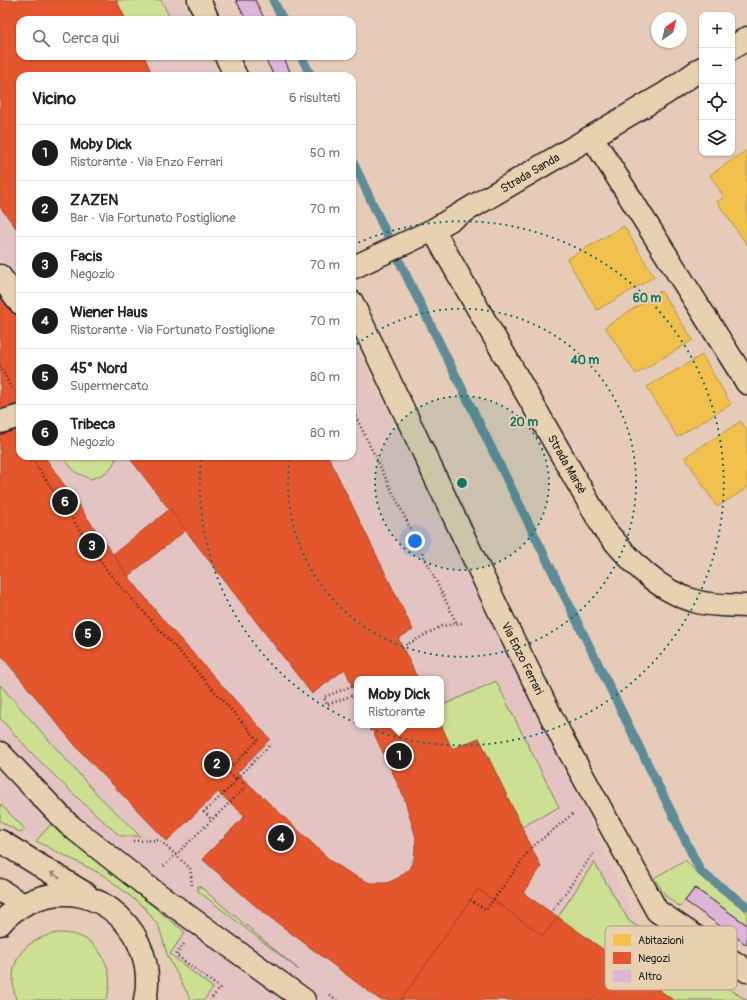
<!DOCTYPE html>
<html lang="it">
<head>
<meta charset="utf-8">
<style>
	:root { --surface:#fff; --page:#f6f6f6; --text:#202124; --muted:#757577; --line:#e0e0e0; --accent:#1c1c1c }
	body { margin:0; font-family:Pangolin,sans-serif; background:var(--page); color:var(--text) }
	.controls { position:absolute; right:12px; top:12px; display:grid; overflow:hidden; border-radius:8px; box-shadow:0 1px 3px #0004 }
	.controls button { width:36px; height:36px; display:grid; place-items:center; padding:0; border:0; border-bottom:1px solid var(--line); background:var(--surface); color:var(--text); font:20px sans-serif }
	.compass { position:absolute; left:651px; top:12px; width:36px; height:36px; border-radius:50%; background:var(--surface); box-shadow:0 1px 3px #0004; rotate:35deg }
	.you { position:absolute; left:415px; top:541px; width:14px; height:14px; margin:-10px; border:3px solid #fff; border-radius:50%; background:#1a73e8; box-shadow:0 0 0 6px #1a73e833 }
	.badge { display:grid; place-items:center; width:26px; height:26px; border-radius:50%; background:var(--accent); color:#fff; font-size:13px; font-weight:700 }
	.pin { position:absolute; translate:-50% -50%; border:2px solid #fff; box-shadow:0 1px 4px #0006 }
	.popup { position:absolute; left:354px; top:676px; width:90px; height:52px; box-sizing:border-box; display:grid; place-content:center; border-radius:8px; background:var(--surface); filter:drop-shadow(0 1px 3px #0005); font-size:13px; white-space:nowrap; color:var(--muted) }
	.popup b { font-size:15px; color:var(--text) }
	.popup::after { content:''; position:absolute; left:50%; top:100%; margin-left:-8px; border:8px solid transparent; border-top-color:var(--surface) }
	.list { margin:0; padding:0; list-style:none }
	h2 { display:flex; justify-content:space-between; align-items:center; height:52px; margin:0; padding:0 16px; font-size:17px }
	h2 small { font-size:13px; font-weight:400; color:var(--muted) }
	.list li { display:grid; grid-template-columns:26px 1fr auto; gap:12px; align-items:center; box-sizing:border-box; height:56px; padding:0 16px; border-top:1px solid var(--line) }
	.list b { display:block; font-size:15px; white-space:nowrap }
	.list p { margin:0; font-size:13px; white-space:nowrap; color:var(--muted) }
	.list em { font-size:13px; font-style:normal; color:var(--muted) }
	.icon { flex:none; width:22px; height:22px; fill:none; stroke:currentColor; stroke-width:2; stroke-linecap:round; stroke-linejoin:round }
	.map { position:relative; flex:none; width:747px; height:1000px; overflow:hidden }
	.search { position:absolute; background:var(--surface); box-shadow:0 1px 3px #0004; left:16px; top:16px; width:340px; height:44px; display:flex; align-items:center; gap:10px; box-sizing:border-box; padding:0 14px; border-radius:12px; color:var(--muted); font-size:15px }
	.panel { position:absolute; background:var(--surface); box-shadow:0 1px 3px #0004; left:16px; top:72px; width:340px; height:388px; border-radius:12px }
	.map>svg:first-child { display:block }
	.built { fill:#e4c4c3; fill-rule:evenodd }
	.green { fill:#ccdf93; stroke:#747e58 }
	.homes { fill:#f2c14e; stroke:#b2903f }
	.shops { fill:#e4572e; stroke:#a84529 }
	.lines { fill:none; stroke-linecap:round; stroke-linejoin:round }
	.stream { stroke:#5d8c96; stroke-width:9 }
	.building { fill:#dfb4d9; stroke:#1c1c1c }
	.minor-casing { stroke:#1c1c1c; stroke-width:25 }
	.path { stroke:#1c1c1c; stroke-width:2.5; stroke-dasharray:1 3; stroke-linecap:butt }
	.minor { stroke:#e8d1b1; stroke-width:22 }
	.oneway { fill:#8c806e }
	.ring { fill:none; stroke:#0f766e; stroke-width:2; stroke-dasharray:2 4 }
	.labels { text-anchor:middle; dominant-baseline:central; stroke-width:4; stroke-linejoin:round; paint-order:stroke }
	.street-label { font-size:12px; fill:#1c1c1c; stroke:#e8d1b1 }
	.key { fill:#e8d1b1; stroke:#ab9b84; stroke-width:1 }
	.key-label { font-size:11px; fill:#1c1c1c }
	.centre { fill:#0f766e; stroke:#e8d1b1; stroke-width:2 }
	.ring-label { font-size:12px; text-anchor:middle; font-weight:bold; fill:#0f766e; stroke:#e8d1b1; stroke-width:4; stroke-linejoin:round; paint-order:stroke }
</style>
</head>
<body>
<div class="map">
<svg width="747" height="1000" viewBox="0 0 747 1000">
	<rect width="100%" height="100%" fill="#e6cbb9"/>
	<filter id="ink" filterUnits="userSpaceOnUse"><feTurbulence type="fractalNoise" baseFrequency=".025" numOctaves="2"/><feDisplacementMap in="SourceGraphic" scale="8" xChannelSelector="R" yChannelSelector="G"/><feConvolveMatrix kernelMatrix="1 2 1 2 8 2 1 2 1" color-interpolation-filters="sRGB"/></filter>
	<g filter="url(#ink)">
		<path class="built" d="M 0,0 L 181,0 L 192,20 L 20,20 L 20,56 L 210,56 L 220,76 L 20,76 L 20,456 L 352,456 L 352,338 L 586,813 L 636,922 L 747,998 L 747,1000 L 191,1000 L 168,957 L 159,927 L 145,908 L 105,876 L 0,821 ZM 357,679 L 441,679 L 441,725 L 357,725 Z"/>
		<g class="green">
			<polygon points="116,0 161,0 171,20 126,20"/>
			<path d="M 62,456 L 117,456 C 112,471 104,475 90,479 L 75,472 Z"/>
			<polygon points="496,681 559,807 522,827 479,738 452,749 441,725 441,706"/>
			<path d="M 0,685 L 95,792 L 140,836 L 120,836 C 78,799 37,761 0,718 Z"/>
			<polygon points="0,804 25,829 21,833 0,821"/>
			<polygon points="51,824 185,932 170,954 213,988 204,1000 191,1000 168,957 159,927 145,908 105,876 36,841"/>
			<polygon points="685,860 701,877 747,912 747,925 695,888 680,907 666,896 654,878"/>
			<polygon points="594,862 629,921 746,1000 673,1000 558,917"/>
			<polygon points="198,885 299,970 198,891"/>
			<path d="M 57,933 C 67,933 78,934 87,940 C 106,952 115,979 106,1000 L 16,1000 C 6,964 21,940 57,933 Z"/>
		</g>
		<g class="homes">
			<polygon points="747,150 747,245 717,202 724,197 710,175"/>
			<polygon points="624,226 654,277 597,310 567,259"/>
			<polygon points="661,291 693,340 636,374 605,327"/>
			<polygon points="702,355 731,404 677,437 647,387"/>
			<polygon points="741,421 747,431 747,488 717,507 685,457"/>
		</g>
		<g class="shops">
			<polygon points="0,0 116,0 126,20 20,20 20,56 144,56 152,74 147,76 20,76 20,233 0,207"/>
			<polygon points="0,276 20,303 20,456 44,456 128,576 164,621 270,739 237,773 331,861 353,875 370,883 387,883 398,878 409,869 414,859 416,838 404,797 370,725 441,725 452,749 479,738 541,867 523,893 558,917 543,936 478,889 401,1000 380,1000 259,909 202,859 245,816 218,792 167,841 80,751 0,654"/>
			<polygon points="128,456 328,456 413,630 398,638 418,679 357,679 357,697 345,669 312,694"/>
			<polygon points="170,509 186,530 128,576 113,554"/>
			<polygon points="478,889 543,936 558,917 673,1000 401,1000"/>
		</g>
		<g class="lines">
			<g class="stream">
				<polyline points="273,0 283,20"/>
				<polyline points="301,56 311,76"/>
				<polyline points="352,160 406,275 701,872 747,906"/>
			</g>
		</g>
		<g class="building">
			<polygon points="236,0 255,0 265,20 246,20"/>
			<polygon points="264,56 283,56 292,76 274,76"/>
			<polygon points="695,888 747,925 747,945 685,901"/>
		</g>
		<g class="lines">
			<defs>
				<g id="minor">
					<polyline points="199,0 208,20"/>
					<polyline points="732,48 747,38"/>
					<polyline points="226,56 236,76"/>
					<polyline points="592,137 747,383"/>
					<path id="s1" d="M 433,230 L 604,529 C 631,561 656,591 698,602 C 713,606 731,605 747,606"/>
					<path id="s2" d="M 352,268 L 433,230 L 666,93 L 702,68"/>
					<polyline points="0,276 20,303"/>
					<path id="s3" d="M 352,302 L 498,609 L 563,740 L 657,911 L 747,971"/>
					<polyline points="0,422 20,416"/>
					<polyline points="0,753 68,824 144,884 304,1000"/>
					<polyline points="0,841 86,894"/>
					<polyline points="0,890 23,905"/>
					<path d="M 0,924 C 9,913 21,905 34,900 C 99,874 159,936 145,1000"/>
				</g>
			</defs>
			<use href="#minor" class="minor-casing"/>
			<g class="path">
				<polyline points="174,76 198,74"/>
				<polyline points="0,366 13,391"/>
				<polyline points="352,409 457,624"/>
				<polyline points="30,456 108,572 258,740 227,771 237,781 204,812 212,820"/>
				<polyline points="402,647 442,626 462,623"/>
				<polyline points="352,686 324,697 327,705 353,695"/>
				<polyline points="133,841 159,840 190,868 192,885"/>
				<polyline points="164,866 247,786 237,778 271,744"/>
				<polyline points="470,900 486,910 532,847 574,813"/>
				<polyline points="551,913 595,851"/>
				<polyline points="184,944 176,955 220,988 210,1000"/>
				<polyline points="330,995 337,1000"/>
			</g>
			<use href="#minor" class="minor"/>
		</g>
		<defs><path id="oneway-solid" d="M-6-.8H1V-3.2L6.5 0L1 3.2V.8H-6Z"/></defs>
		<use class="oneway" href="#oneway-solid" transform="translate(55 875) rotate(-149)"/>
	</g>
	<circle cx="462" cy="483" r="87" fill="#0f766e" fill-opacity=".12"/>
	<g class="ring">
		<circle cx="462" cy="483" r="87"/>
		<path d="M352 348A174 174 0 1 1 290 457"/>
		<path d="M353 245A262 262 0 1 1 201 458"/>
	</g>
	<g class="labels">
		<g class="street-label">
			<text stroke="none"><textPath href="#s2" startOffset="202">Strada Sanda</textPath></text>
			<text stroke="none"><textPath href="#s1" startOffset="270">Strada Marsè</textPath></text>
			<text stroke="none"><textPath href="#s3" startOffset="395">Via Enzo Ferrari</textPath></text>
		</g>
	</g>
	<rect x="605" y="926" width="132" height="64" rx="6" class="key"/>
	<rect x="613" y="934" width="18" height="12" fill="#f2c14e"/>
	<rect x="613" y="952" width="18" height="12" fill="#e4572e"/>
	<rect x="613" y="970" width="18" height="12" fill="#dfb4d9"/>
	<g class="key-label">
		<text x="638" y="944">Abitazioni</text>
		<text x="638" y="962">Negozi</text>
		<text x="638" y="980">Altro</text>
	</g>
	<circle cx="462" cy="483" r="6" class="centre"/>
	<g class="ring-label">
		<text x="647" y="302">60 m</text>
		<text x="585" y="364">40 m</text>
		<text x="524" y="426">20 m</text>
	</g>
</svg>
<div class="controls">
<button>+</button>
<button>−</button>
<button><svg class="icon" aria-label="locate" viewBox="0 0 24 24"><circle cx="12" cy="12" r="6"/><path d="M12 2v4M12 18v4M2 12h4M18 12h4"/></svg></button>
<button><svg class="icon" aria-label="layers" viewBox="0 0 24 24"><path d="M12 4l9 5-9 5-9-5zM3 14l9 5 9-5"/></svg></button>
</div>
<svg class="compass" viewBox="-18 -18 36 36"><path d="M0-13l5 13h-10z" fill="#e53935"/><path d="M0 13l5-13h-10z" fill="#757577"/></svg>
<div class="you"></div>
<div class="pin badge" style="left:399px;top:756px">1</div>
<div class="popup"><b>Moby Dick</b>Ristorante</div>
<div class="pin badge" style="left:217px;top:764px">2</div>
<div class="pin badge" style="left:92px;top:546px">3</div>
<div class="pin badge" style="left:281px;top:838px">4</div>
<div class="pin badge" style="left:88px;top:634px">5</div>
<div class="pin badge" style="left:65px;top:502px">6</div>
<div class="search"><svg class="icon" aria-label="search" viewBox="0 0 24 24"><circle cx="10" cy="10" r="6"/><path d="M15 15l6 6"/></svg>Cerca qui</div>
<section class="panel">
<h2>Vicino<small>6 risultati</small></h2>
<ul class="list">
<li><span class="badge">1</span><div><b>Moby Dick</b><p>Ristorante · Via Enzo Ferrari</p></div><em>50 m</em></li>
<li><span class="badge">2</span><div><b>ZAZEN</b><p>Bar · Via Fortunato Postiglione</p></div><em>70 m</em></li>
<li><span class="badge">3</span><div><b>Facis</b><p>Negozio</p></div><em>70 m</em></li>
<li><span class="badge">4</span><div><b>Wiener Haus</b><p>Ristorante · Via Fortunato Postiglione</p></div><em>70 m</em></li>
<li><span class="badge">5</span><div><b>45° Nord</b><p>Supermercato</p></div><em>80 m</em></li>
<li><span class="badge">6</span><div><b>Tribeca</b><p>Negozio</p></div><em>80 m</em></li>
</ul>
</section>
</div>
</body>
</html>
